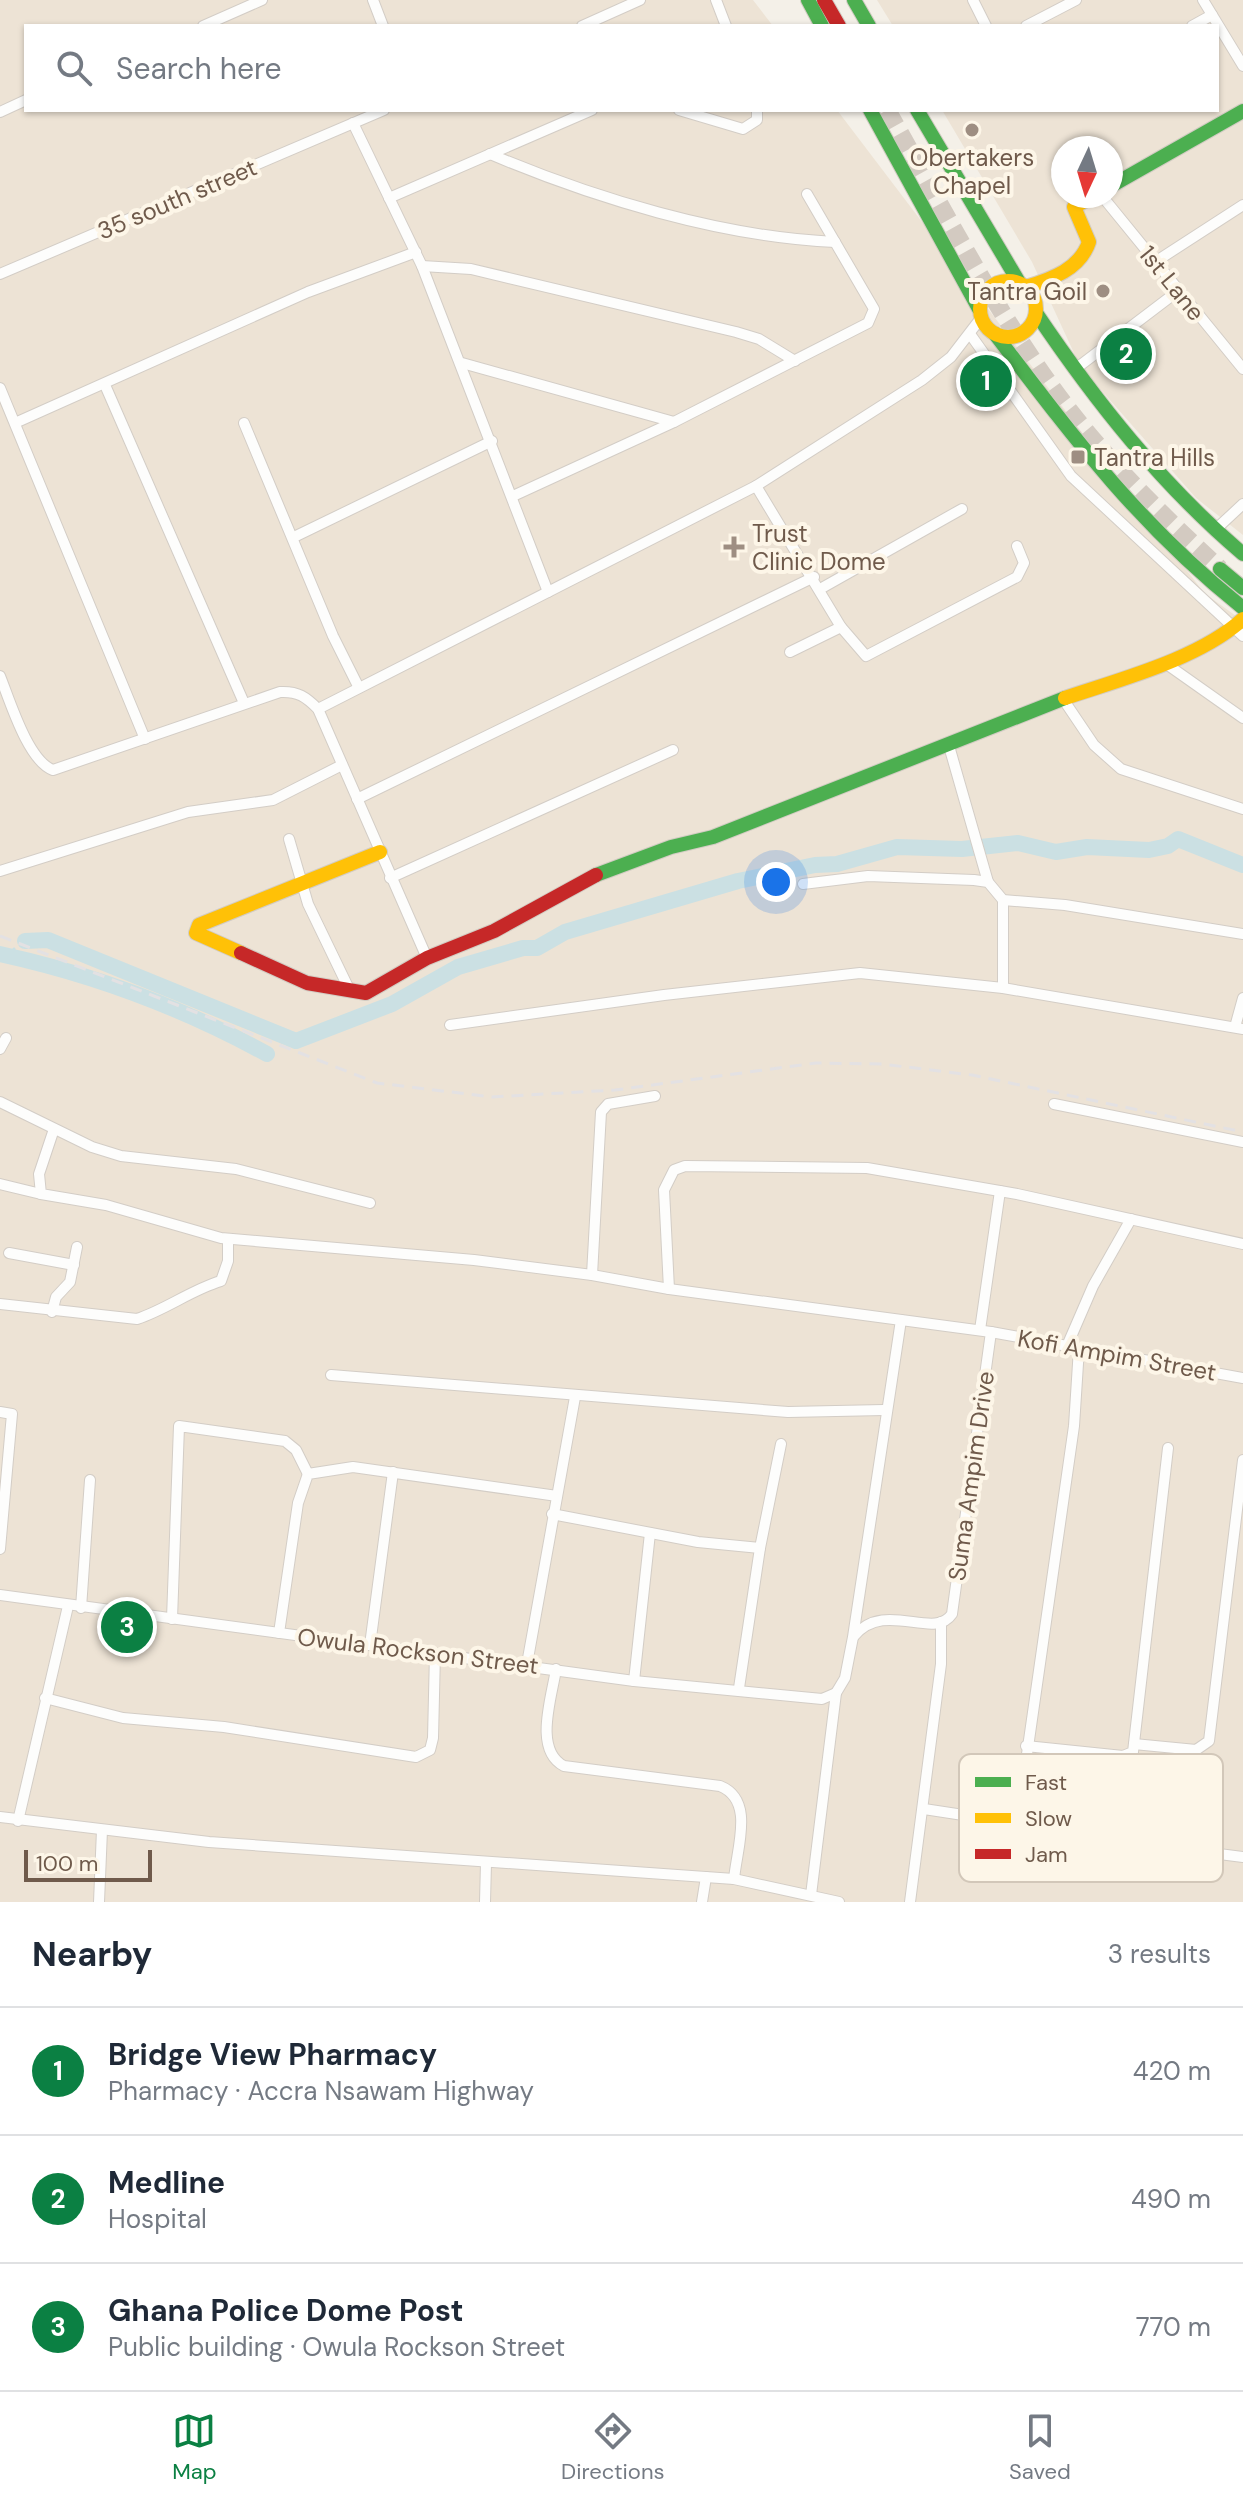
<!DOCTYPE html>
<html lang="en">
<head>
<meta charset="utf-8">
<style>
	:root { --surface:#fff; --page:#f2f2f3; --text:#1f2937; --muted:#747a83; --line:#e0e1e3; --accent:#0b8043 }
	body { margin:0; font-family:"DM Sans",sans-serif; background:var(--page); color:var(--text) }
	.compass { position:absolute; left:1051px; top:136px; width:72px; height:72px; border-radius:50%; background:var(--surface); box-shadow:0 2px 6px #0004; rotate:184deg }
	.scale { position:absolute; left:24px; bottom:20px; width:128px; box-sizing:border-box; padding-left:8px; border:4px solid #6f5a4b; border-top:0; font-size:22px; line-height:28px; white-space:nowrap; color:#6f5a4b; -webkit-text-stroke:6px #fdf6e8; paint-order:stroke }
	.you { position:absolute; left:776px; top:882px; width:28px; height:28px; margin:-20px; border:6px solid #fff; border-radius:50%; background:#1a73e8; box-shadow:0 0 0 12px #1a73e833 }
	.badge { display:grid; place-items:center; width:52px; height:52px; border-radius:50%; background:var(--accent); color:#fff; font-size:26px; font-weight:700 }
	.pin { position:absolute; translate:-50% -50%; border:4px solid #fff; box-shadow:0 2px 8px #0006 }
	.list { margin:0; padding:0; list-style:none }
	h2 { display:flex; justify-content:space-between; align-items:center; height:104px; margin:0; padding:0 32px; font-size:34px }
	h2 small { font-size:26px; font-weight:400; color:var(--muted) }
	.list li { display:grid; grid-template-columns:52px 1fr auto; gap:24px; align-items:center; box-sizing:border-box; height:128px; padding:0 32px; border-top:2px solid var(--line) }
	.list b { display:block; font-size:30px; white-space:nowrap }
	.list p { margin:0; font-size:26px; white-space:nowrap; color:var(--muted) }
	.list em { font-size:26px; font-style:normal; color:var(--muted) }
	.icon { flex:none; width:44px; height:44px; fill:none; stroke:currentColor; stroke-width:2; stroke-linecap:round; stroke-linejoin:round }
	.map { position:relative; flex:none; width:1243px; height:1902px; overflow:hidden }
	.search { position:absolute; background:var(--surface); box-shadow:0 2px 6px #0004; left:24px; right:24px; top:24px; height:88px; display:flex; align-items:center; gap:20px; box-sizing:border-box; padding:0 28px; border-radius:0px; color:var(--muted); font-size:30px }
	.sheet { height:488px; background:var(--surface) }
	nav { display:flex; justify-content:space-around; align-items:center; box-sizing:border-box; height:112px; border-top:2px solid var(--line); background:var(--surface); font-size:22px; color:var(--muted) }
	nav a { display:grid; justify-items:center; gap:4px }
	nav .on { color:var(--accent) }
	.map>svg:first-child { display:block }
	.residential { fill:#ede3d5; fill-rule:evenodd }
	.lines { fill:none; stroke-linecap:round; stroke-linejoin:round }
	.stream { stroke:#cbe0e3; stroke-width:3 }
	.river { stroke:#cbe0e3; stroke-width:16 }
	.highway-tunnel { stroke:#d3cac1; stroke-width:18; stroke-dasharray:18 9; stroke-linecap:butt }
	.street-casing { stroke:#d3cdc6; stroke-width:12 }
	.fast-casing { stroke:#d2ccc3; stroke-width:16 }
	.slow-casing { stroke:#d2ccc3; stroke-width:16 }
	.jam-casing { stroke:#d2ccc3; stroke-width:16 }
	.street { stroke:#fdfdfc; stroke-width:10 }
	.fast { stroke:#4caf50; stroke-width:14 }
	.slow { stroke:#ffc107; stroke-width:14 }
	.jam { stroke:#c62828; stroke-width:14 }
	.rail { stroke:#e3e1e3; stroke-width:3; stroke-dasharray:12 8; stroke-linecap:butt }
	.poi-dot { fill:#9e8e82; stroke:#fdf6e8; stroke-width:3 }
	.labels { text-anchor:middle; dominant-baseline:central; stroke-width:8; stroke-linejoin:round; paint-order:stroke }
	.poi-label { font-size:24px; fill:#6f5a4b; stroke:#fdf6e8; text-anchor:start }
	.street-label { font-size:24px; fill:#6f5a4b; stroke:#fdf6e8 }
	.key { fill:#fdf6e8; stroke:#d2c7b9; stroke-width:2 }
	.key-label { font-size:22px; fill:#6f5a4b }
</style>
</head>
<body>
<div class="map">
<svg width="1243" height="1902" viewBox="0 0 1243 1902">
	<rect width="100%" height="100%" fill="#f4f0e8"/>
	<g class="residential">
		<polygon points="0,0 753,0 773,26 26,26 26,110 837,110 1204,593 1243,621 1243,1902 0,1902"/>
		<path d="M 877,0 L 1243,0 L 1243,535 L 1196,498 L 1080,366 L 1032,262 L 942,110 L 1217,110 L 1217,26 L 893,26 ZM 1063,148 L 1111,148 L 1111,196 L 1063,196 Z"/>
	</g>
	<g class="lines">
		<polyline class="stream" points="14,949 15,957"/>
		<g class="river">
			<polyline points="25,941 48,940 296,1041 392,1004 458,967 523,948 537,948 565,932 738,881 815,865 837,864 897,847 962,849 1018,843 1056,852 1087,847 1149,850 1168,846 1178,839 1243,865"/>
			<path d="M 0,954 C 92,974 185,1009 267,1054"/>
		</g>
		<path class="highway-tunnel" d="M 887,110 C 939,201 987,296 1048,382 C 1097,451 1157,511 1220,569"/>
		<defs>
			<g id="street">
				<polyline points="373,0 383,26"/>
				<polyline points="716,0 726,26"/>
				<polyline points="973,0 986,26"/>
				<polyline points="1203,0 1243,66"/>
				<polyline points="203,26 262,0"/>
				<polyline points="582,26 640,0"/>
				<polyline points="1026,26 1076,0"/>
				<polyline points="1192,26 1212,15"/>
				<polyline points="679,110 743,129 757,120 757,110"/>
				<polyline points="0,112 26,100"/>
				<polyline points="353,123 422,266 548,592"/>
				<path d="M 490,154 C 594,198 721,237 835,242"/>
				<polyline points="1102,196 1243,369"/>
				<polyline points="389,198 592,110"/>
				<polyline points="1155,262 1243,205"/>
				<polyline points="422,266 471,269 736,332 759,339 795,361"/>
				<polyline points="0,274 384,110"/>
				<polyline points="970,334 1071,476 1243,636"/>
				<polyline points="462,363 674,422"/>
				<polyline points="1074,370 1178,291"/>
				<polyline points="105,385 244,703"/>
				<polyline points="0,388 145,739"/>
				<polyline points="15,423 308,292 416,252"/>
				<polyline points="244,423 333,636 358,686"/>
				<polyline points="756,486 841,627 866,656 1017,577 1024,563 1017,546"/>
				<polyline points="513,496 674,422 868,323 874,309 807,194"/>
				<polyline points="1215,530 1243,504"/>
				<polyline points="294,537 492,441"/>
				<polyline points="820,589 962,509"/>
				<polyline points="790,652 841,627"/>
				<polyline points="1165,663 1243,718"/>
				<path d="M 0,676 C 10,701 28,761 53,770 L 280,692 C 298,691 306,697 318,709 L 427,958"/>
				<polyline points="1063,699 1094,745 1121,769 1243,809"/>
				<polyline points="318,709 756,486 922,380 951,357 981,318"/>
				<polyline points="949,746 988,882"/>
				<polyline points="357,799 814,577"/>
				<polyline points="289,839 308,904 350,991"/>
				<polyline points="0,871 188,812 273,800 342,765"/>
				<polyline points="390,878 673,750"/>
				<polyline points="803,884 868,876 974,880 988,882 1003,900 1065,905 1243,934"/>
				<polyline points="1003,900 1003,988"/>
				<polyline points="450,1025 664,995 860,973 1003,988 1243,1029"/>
				<polyline points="1235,1027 1243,998"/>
				<polyline points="0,1049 6,1038"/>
				<polyline points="0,1102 92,1147 121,1156 236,1169 370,1203"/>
				<polyline points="1054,1104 1243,1142"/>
				<polyline points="54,1129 39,1174 41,1194 106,1205 221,1238 474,1260 592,1275 669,1289 991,1332 1243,1378"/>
				<polyline points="0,1184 41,1194"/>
				<polyline points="9,1253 74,1265"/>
				<polyline points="592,1275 601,1112 608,1104 655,1096"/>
				<polyline points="669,1289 664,1190 674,1170 685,1166 867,1168 1017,1194 1243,1244"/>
				<path d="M 0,1304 L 137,1319 C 167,1309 191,1290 221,1281 L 228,1261 L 228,1239"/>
				<polyline points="52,1312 56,1297 70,1282 77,1247"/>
				<polyline points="980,1330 1000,1191"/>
				<polyline points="1067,1346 1093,1286 1131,1219"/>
				<polyline points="1079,1348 1074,1426 1018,1817 1027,1828 1048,1832 1243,1857"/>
				<polyline points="331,1375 788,1412 884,1410"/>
				<polyline points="0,1412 12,1414 0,1549"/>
				<polyline points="552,1514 698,1542 760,1548"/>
				<polyline points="0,1595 634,1681 822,1699 836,1693"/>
				<polyline points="81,1608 90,1480"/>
				<polyline points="172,1619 179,1426 285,1441 296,1450 308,1474"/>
				<polyline points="279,1633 298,1503 308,1474 353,1467 557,1496"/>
				<path d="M 854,1636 C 885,1599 934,1641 952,1614 L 991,1332"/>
				<polyline points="370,1645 393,1472"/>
				<polyline points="527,1664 575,1397"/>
				<path d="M 556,1669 C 552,1697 533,1750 564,1766 L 720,1786 C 755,1800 737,1847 734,1879"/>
				<polyline points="634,1681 650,1533"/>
				<polyline points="739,1688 760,1548 781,1444"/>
				<polyline points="45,1698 123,1718 224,1727 416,1757 430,1750 433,1738 435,1653"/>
				<polyline points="1134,1744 1196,1750 1209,1741 1243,1460"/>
				<polyline points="1026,1746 1123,1756 1133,1752 1168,1448"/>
				<polyline points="924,1809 1022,1824"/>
				<polyline points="0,1817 209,1842 734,1879 839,1902"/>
				<polyline points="18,1821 68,1606"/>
				<polyline points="811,1895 836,1693 845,1678 853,1637 901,1320"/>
				<polyline points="99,1902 102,1830"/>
				<polyline points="485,1902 486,1863"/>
				<polyline points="702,1902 706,1877"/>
				<polyline points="910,1902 941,1664 941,1622"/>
			</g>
			<g id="fast">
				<polyline points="808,0 822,26"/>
				<polyline points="854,0 869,26"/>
				<polyline points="870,110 979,309"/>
				<polyline points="917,110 1020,284"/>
				<polyline points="1111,186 1243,111"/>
				<path d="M 1036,313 C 1096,402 1161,484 1243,554"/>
				<path d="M 995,334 C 1074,438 1139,525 1243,608"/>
				<polyline points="1220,569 1243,588"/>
				<polyline points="596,875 671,847 713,837 1065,698"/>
			</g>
			<g id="slow">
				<circle cx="1008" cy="309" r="28"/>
				<path d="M 1026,287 C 1052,279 1080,269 1089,242 L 1074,207 L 1093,196"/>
				<path d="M 1065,698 C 1121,679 1199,659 1243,619"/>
				<polyline points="241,953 196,933 199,925 380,852"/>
			</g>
			<g id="jam">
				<polyline points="824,0 839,26"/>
				<polyline points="241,953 307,983 366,993 427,958 494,931 596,875"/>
			</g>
		</defs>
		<use href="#street" class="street-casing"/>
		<use href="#fast" class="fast-casing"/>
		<use href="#slow" class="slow-casing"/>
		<use href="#jam" class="jam-casing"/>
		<use href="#street" class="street"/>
		<use href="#fast" class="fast"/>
		<use href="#slow" class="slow"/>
		<use href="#jam" class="jam"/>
		<polyline class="rail" points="0,936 377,1083 492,1097 615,1090 816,1063 882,1064 972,1075 1243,1132"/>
	</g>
	<g class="poi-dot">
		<circle cx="972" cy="130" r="8"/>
		<circle cx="1103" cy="291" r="8"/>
		<rect x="1070" y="449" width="16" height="16" rx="4"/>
		<path d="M730 535h8v8h8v8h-8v8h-8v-8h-8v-8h8z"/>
	</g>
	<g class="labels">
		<g class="poi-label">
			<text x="972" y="157" text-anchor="middle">Obertakers<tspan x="972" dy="28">Chapel</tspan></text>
			<text x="1087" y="291" text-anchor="end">Tantra Goil</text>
			<text x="1094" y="457">Tantra Hills</text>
			<text x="752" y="533">Trust<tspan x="752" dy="28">Clinic Dome</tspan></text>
		</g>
		<g class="street-label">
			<text transform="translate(177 199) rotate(-23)">35 south street</text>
			<text transform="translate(1172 283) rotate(51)">1st Lane</text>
			<text transform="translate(1117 1355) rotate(10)">Kofi Ampim Street</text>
			<text transform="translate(971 1476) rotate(-82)">Suma Ampim Drive</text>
			<text transform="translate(418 1651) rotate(7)">Owula Rockson Street</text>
		</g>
	</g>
	<rect x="959" y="1754" width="264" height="128" rx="12" class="key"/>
	<rect x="975" y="1777" width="36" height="10" fill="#4caf50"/>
	<rect x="975" y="1813" width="36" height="10" fill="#ffc107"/>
	<rect x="975" y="1849" width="36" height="10" fill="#c62828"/>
	<g class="key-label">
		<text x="1025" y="1790">Fast</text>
		<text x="1025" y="1826">Slow</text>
		<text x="1025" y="1862">Jam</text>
	</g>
</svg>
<svg class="compass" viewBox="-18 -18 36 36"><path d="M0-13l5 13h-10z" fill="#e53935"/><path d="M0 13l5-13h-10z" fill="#747a83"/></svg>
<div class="scale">100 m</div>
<div class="you"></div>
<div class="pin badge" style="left:986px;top:381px">1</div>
<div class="pin badge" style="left:1126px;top:354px">2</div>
<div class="pin badge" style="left:127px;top:1627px">3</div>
<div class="search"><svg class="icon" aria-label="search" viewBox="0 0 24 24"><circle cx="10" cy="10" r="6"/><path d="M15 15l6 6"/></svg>Search here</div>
</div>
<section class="sheet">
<h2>Nearby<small>3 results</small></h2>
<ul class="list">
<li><span class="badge">1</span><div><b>Bridge View Pharmacy</b><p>Pharmacy · Accra Nsawam Highway</p></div><em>420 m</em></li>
<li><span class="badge">2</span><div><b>Medline</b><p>Hospital</p></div><em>490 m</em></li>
<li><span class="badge">3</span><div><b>Ghana Police Dome Post</b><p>Public building · Owula Rockson Street</p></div><em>770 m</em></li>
</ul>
</section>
<nav>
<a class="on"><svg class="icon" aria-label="map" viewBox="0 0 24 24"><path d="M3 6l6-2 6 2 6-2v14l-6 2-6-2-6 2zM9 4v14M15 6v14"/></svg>Map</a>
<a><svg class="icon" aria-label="directions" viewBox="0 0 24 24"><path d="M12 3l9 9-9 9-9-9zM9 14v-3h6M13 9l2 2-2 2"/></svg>Directions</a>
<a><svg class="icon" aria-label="saved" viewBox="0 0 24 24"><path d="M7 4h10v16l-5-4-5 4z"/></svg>Saved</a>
</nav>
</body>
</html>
